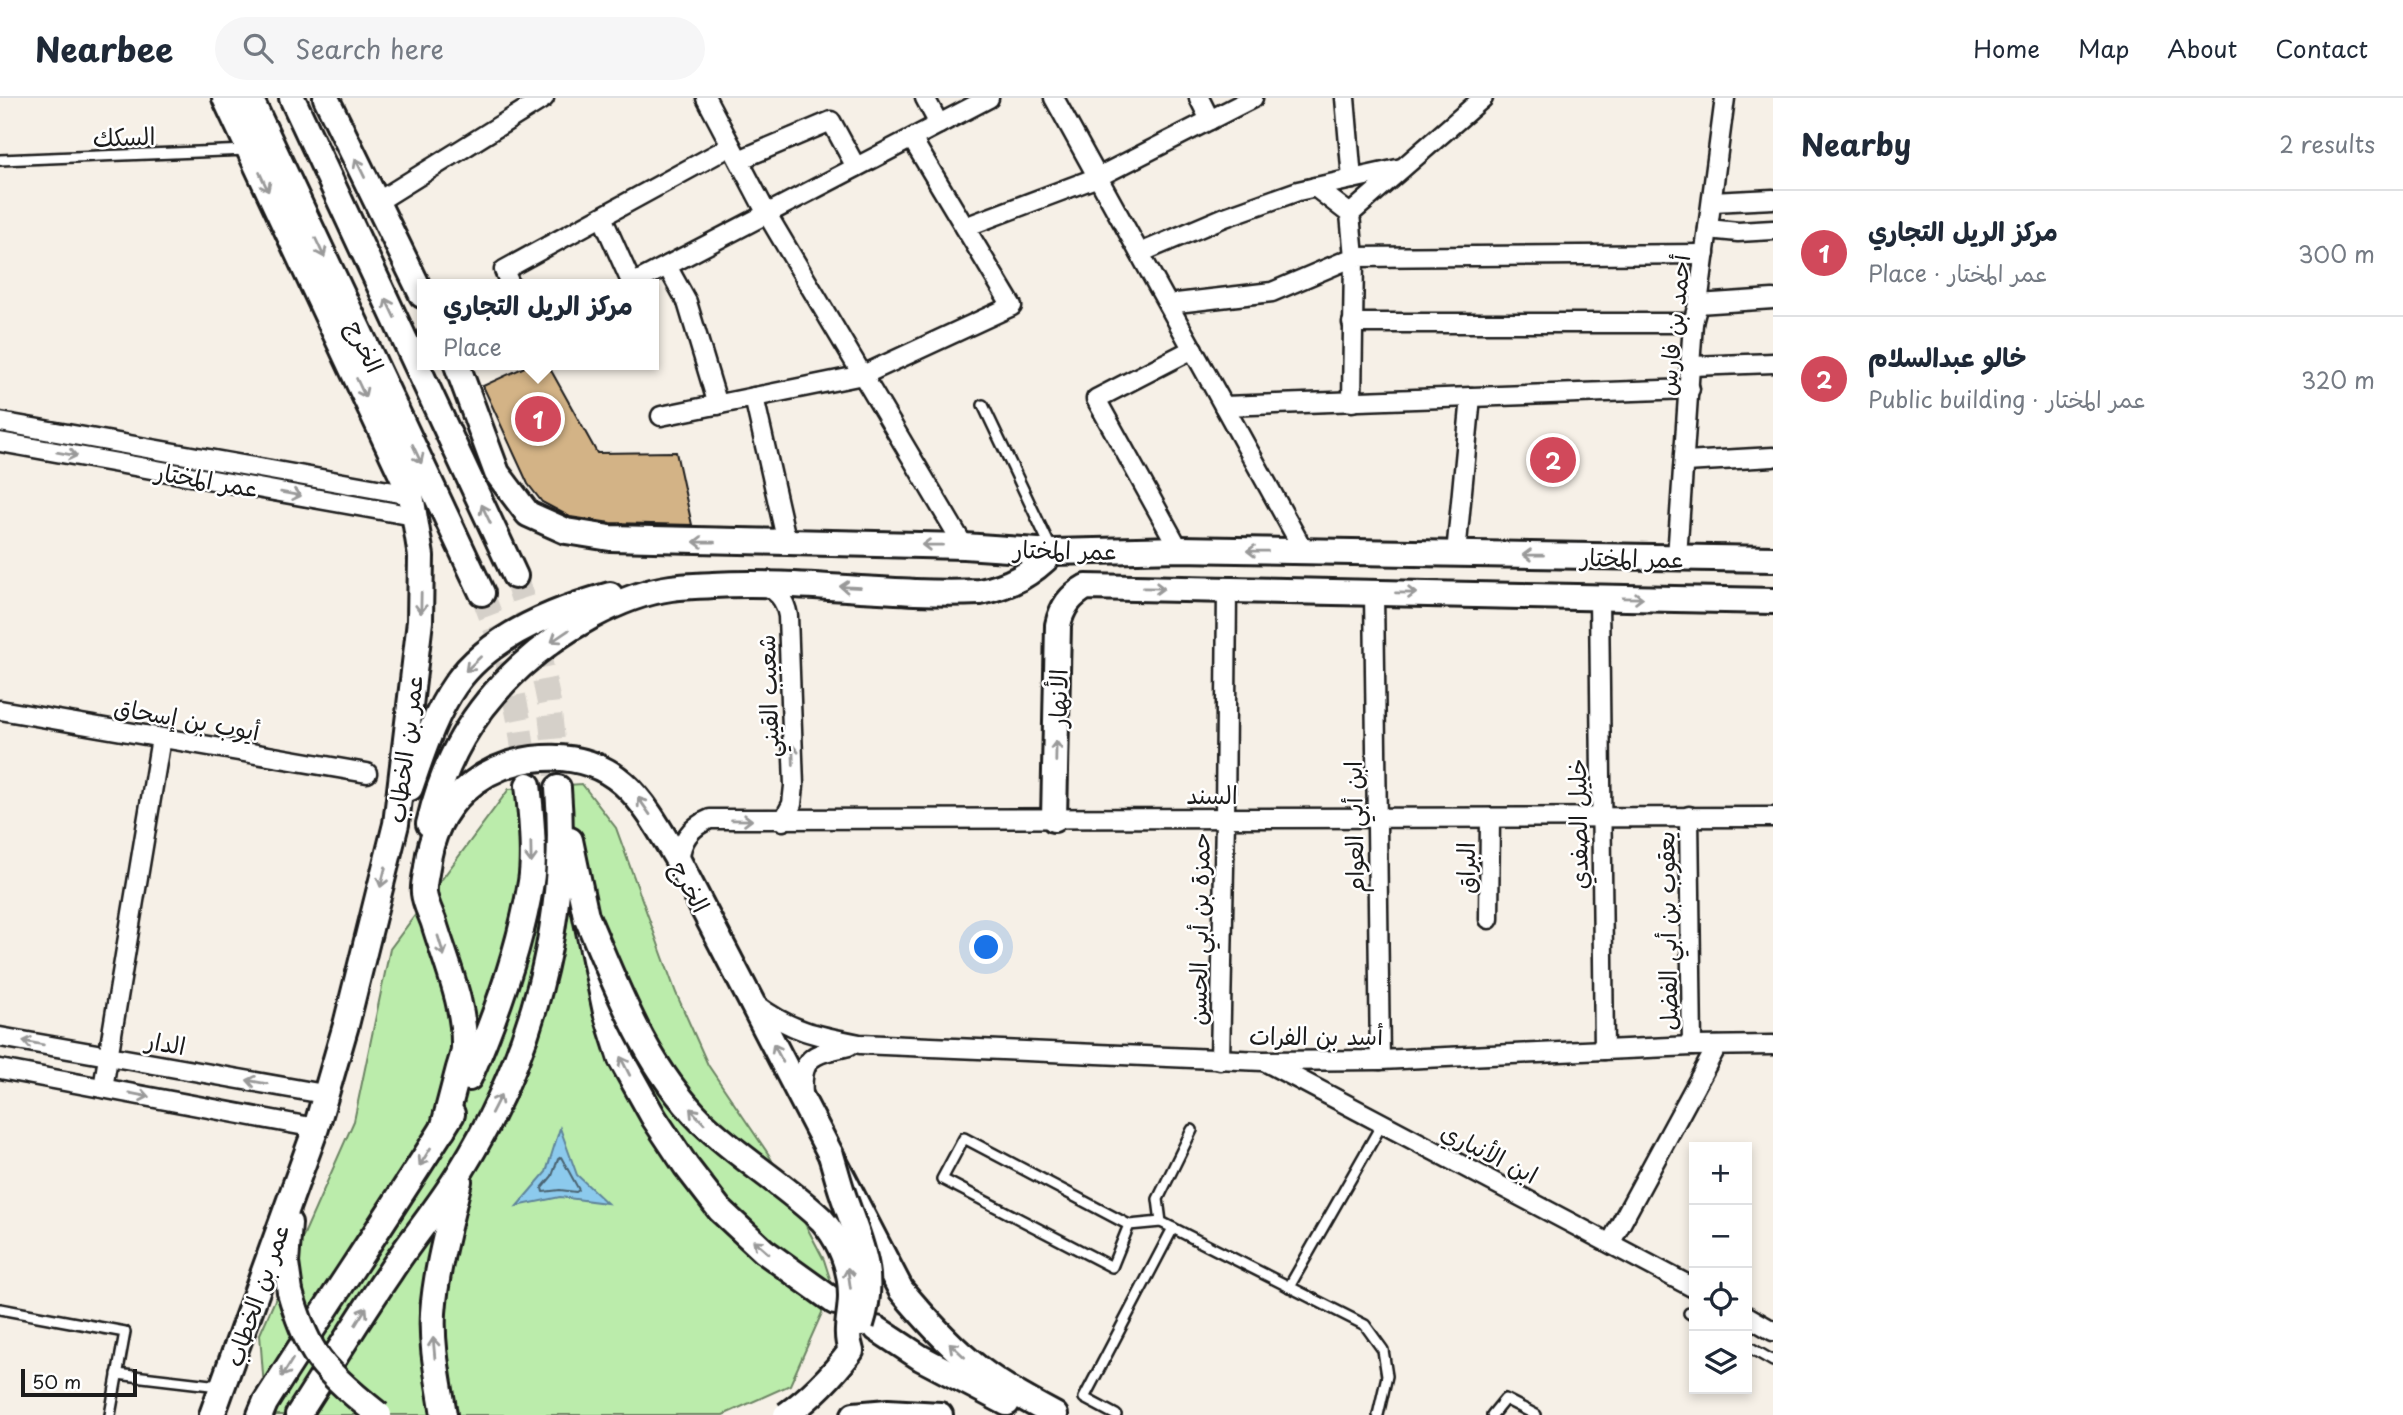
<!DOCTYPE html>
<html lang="en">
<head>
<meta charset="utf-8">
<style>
	:root { --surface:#fff; --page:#f6f6f7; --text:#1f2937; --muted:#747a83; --line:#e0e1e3; --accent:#d1495b }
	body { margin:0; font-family:"Playpen Sans","Playpen Sans Arabic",sans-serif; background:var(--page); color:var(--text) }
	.controls { position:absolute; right:21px; bottom:21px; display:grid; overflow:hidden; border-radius:0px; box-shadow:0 4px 10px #0003 }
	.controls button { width:63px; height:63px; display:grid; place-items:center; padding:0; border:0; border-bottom:2px solid var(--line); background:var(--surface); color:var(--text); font:35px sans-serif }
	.scale { position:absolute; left:21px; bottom:18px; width:116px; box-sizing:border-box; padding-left:7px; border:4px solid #1c1c1c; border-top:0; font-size:19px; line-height:24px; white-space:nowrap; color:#1c1c1c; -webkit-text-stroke:5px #fff; paint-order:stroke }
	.you { position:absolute; left:987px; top:850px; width:24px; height:24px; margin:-18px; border:5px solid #fff; border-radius:50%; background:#1a73e8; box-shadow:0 0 0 10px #1a73e833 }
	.badge { display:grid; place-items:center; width:46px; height:46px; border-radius:50%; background:var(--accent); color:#fff; font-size:23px; font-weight:700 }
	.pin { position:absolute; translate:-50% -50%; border:4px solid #fff; box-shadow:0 2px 7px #0006 }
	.popup { position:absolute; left:417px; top:181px; width:242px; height:91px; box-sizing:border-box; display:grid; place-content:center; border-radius:0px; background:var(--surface); filter:drop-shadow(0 2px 5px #0005); font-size:23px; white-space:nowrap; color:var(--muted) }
	.popup b { font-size:26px; color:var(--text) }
	.popup::after { content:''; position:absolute; left:50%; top:100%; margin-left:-14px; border:14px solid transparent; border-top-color:var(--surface) }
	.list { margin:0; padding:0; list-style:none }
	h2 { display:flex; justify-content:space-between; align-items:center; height:91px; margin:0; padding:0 28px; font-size:30px }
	h2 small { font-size:23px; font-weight:400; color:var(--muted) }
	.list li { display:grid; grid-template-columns:46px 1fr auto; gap:21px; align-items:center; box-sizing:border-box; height:126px; padding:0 28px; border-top:2px solid var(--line) }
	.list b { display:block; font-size:26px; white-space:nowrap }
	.list p { margin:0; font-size:23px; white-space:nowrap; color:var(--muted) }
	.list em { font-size:23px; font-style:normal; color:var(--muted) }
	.icon { flex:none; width:38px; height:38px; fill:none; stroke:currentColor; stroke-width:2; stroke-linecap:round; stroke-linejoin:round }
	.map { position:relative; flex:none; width:1773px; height:1317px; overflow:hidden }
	header { display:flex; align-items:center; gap:42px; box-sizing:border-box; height:98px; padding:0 35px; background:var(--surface); border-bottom:2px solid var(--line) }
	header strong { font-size:33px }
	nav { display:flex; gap:38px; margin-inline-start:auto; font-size:24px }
	.search { width:490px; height:63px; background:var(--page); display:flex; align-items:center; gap:18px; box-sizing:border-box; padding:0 24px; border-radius:38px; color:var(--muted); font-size:26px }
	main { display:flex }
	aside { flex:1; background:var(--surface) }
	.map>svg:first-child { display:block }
	.green { fill:#bbecab; stroke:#6c8464; stroke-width:2 }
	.water { fill:#8ccaed; stroke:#5f8499; stroke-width:2 }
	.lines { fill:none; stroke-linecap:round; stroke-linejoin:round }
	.shore { stroke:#496270; stroke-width:2 }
	.building { fill:#d3b386; stroke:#1c1c1c; stroke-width:2 }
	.secondary-tunnel { stroke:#d5d0c9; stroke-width:24; stroke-dasharray:24 12; stroke-linecap:butt }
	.lane-casing { stroke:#1c1c1c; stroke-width:14 }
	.street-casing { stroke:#1c1c1c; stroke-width:23 }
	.secondary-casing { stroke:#1c1c1c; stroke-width:30 }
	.lane { stroke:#fff; stroke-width:9 }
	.street { stroke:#fff; stroke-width:18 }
	.secondary { stroke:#fff; stroke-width:24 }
	.secondary-bridge-casing { stroke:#1c1c1c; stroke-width:30; stroke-linecap:butt }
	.secondary-bridge { stroke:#fff; stroke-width:24 }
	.oneway { stroke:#999 }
	.labels { text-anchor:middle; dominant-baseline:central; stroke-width:5; stroke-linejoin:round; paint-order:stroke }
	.street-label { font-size:24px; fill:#1c1c1c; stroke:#fff }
</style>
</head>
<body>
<header>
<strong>Nearbee</strong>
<div class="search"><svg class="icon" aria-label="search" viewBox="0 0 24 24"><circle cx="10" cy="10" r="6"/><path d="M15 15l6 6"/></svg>Search here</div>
<nav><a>Home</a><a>Map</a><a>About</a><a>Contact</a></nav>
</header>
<main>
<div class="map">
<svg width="1773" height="1317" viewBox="0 0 1773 1317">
	<rect width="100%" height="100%" fill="#f6f0e7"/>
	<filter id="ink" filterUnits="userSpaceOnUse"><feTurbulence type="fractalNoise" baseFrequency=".0143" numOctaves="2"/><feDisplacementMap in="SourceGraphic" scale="14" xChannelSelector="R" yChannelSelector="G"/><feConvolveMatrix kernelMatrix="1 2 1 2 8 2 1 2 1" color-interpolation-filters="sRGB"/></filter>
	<g filter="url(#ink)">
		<polygon class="green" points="582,686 616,730 676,895 708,967 769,1057 824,1162 833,1190 790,1287 723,1317 266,1317 260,1236 354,1023 390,851 509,691"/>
		<polygon class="water" points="560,1030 577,1077 607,1105 560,1099 517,1108 546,1074"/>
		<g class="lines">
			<polygon class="shore" points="561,1059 579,1092 576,1094 560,1092 543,1094 542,1090 552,1078 558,1061"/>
		</g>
		<polygon class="building" points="529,267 548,267 597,355 676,354 692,427 611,425 570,419 542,404 528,386 483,288"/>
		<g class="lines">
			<g class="secondary-tunnel">
				<polyline points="515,478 536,541 549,605 558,690"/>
				<polyline points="482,495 506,559 519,622 528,687"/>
			</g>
			<defs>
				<g id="lane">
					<polyline points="0,62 247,52"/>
					<polyline points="983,307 1052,452"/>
					<polyline points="1192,1032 1158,1101 1161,1124 1365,1227 1383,1252 1387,1278 1378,1317"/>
					<polyline points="1129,1127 964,1040 942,1081 1112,1169 1129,1127 1161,1124"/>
					<polyline points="1289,1189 1382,1026"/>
					<polyline points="0,1211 125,1234 110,1317"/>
					<polyline points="1689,1215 1694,1218"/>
					<polyline points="1747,1248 1773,1263"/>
					<polyline points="117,1276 219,1288"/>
					<polyline points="1116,1317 1084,1300 1173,1130"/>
					<polyline points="1492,1317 1505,1301 1536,1317"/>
				</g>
				<g id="street">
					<polyline points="706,0 767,116 964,448"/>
					<polyline points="925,0 939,26"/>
					<polyline points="1054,0 1304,453"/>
					<polyline points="1199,0 1210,22"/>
					<polyline points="1345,0 1352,81"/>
					<polyline points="739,62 831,23 856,69"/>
					<polyline points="377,104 544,0"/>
					<polyline points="1712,104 1773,101"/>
					<polyline points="1350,116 1483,0"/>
					<polyline points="602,119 632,186"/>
					<polyline points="965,129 1098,79 1253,0"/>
					<polyline points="1708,131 1738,134 1773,132"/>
					<polyline points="1140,155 1225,119 1298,93 1402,70"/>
					<polyline points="667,168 687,204 718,307"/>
					<polyline points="510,186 504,172 731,48"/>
					<polyline points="632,186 989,0"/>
					<polyline points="1168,206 1272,194 1354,159 1350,116 1315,89"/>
					<polyline points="1698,206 1773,201"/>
					<polyline points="1352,225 1693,225"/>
					<polyline points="1692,268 1773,265"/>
					<polyline points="754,299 787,445"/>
					<polyline points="1352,304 1354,159 1705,156"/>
					<polyline points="1224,308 1690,291"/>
					<polyline points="661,318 863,277 1012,208 912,41"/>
					<polyline points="0,324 411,397"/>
					<polyline points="0,344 414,418"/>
					<polyline points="1685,364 1773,359"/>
					<polyline points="1179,451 1096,301 1193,251"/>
					<polyline points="1456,456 1471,299"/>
					<polyline points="1677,459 1693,225 1698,206 1725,0"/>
					<path d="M 761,486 C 777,492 785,501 788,518 L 794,688 L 792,706 L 783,723"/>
					<polyline points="1374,495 1380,962"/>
					<polyline points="1599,499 1604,952"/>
					<polyline points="0,612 367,675"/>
					<polyline points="1689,718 1692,948"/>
					<path d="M 680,766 C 679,744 690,729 710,721 L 1773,719"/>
					<polyline points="1489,821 1490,720"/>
					<path d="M 754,905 C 790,933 817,938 860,946 L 1263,963 L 1380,962 L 1692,948 L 1773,947"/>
					<polyline points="0,939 324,996"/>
					<polyline points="1220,962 1225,721 1227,492"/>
					<polyline points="1266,964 1694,1190"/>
					<polyline points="0,971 316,1030"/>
					<polyline points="103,990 161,640"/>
					<path d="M 803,997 C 800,957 814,956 849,948"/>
					<polyline points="1611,1144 1717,948"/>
					<polyline points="1747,1218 1773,1233"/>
				</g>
				<g id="secondary">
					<polyline points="250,0 482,495"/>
					<polyline points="292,0 515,478"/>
					<polyline points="326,0 422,197"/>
					<polyline points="457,267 497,375 528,416 566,433 610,440 964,448 1053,454 1179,451 1773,461"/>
					<path d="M 410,690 C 422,656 434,617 455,587 C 489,538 555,512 610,497"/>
					<path d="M 1054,721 L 1058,527 C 1062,509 1070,498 1086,489 L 1773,503"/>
					<path d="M 429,726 C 444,662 473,612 521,568 C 559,533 620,497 671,490 C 685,488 700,488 713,487 C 802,482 891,498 980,494 C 1010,488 1032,476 1053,454"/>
					<polyline points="570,742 606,914 621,961 654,1020 686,1068 720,1112 764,1153 835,1204"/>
					<path d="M 469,980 C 496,918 520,852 531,784 C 535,759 531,713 528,687"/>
					<path d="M 443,1031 C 448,1012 453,993 458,974 C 460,966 464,957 464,949 C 465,907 446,865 434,825 C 431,816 425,805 424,795 C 423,787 426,777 427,769 C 434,706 481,664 543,660 C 621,655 646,709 680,766 L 901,1192 C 922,1217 943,1241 968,1262 C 994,1284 1025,1301 1055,1317"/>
					<polyline points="289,1125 286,1165 290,1194"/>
					<polyline points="877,1231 921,1260 1007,1305"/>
					<polyline points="212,1317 316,1030 346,927 396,726 420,523 421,458 411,397 225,0"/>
					<path d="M 260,1317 L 265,1305 C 326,1208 391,1114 452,1016"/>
					<path d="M 298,1317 C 329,1269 358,1221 390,1174 C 412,1140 439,1109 460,1074 C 531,960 569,825 558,690"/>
					<path d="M 444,1317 C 439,1283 431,1250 433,1215 C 436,1171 449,1127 459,1083"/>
					<polyline points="854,1317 888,1314 940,1317"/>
				</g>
			</defs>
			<use href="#lane" class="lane-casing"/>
			<use href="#street" class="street-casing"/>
			<use href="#secondary" class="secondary-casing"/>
			<use href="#lane" class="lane"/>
			<use href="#street" class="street"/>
			<use href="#secondary" class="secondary"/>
			<defs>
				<g id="secondary-bridge">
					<path d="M 587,820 C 618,892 645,967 702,1024 C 739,1060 784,1086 822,1122 C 840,1143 851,1169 851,1198 C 851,1218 844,1233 851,1253 C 832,1278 812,1299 786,1317"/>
					<path d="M 831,1057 C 835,1070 838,1082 842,1094 C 858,1142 878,1174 861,1226"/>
					<path d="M 290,1194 C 296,1215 303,1236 315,1255 C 327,1275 360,1302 379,1317"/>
				</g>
			</defs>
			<use href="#secondary-bridge" class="secondary-bridge-casing"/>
			<use href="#secondary-bridge" class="secondary-bridge"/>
		</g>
		<defs><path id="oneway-shaft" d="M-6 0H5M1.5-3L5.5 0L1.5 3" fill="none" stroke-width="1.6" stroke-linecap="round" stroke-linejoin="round" transform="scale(1.75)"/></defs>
		<g class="oneway">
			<use href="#oneway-shaft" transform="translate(360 70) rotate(-116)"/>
			<use href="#oneway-shaft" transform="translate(264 84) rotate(65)"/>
			<use href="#oneway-shaft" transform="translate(320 150) rotate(65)"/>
			<use href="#oneway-shaft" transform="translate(390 210) rotate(-115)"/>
			<use href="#oneway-shaft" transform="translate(361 290) rotate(65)"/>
			<use href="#oneway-shaft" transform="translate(67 356) rotate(10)"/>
			<use href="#oneway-shaft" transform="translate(417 356) rotate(65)"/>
			<use href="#oneway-shaft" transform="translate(291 396) rotate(10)"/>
			<use href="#oneway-shaft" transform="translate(486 416) rotate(-115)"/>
			<use href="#oneway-shaft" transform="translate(704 444) rotate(-179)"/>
			<use href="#oneway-shaft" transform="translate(932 447) rotate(-179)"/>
			<use href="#oneway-shaft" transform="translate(1257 453) rotate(-179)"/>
			<use href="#oneway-shaft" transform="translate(1533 457) rotate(-179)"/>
			<use href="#oneway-shaft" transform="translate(850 489) rotate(-177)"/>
			<use href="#oneway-shaft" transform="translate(1154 490) rotate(1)"/>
			<use href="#oneway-shaft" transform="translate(1406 495) rotate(1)"/>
			<use href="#oneway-shaft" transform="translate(1633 500) rotate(1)"/>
			<use href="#oneway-shaft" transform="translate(421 505) rotate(91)"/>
			<use href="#oneway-shaft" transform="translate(560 538) rotate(146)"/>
			<use href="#oneway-shaft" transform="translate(473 566) rotate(136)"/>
			<use href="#oneway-shaft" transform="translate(1056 653) rotate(-89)"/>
			<use href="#oneway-shaft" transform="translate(793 657) rotate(-92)"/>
			<use href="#oneway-shaft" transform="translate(644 708) rotate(-125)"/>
			<use href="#oneway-shaft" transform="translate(742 722) rotate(1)"/>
			<use href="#oneway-shaft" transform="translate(531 755) rotate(89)"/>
			<use href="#oneway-shaft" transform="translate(383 779) rotate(104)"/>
			<use href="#oneway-shaft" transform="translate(441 848) rotate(73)"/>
			<use href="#oneway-shaft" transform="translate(33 945) rotate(-170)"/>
			<use href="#oneway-shaft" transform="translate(778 955) rotate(-118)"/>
			<use href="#oneway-shaft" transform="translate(625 968) rotate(-117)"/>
			<use href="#oneway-shaft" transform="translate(257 984) rotate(-170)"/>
			<use href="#oneway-shaft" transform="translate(139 997) rotate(11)"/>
			<use href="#oneway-shaft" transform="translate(496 1006) rotate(-63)"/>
			<use href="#oneway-shaft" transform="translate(697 1018) rotate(-133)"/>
			<use href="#oneway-shaft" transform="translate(425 1059) rotate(122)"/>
			<use href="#oneway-shaft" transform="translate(761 1149) rotate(-139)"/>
			<use href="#oneway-shaft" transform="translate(849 1180) rotate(-98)"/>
			<use href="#oneway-shaft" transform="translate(361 1218) rotate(-58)"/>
			<use href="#oneway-shaft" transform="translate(434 1250) rotate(-95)"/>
			<use href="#oneway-shaft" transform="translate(957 1252) rotate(-137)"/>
			<use href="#oneway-shaft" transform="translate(287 1270) rotate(122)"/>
		</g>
	</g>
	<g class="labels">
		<g class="street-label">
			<text transform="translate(124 38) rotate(-2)">السكك</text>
			<text transform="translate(1673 227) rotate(-84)">أحمد بن فارس</text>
			<text transform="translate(366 248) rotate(65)">الخرج</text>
			<text transform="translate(207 381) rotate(10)">عمر المختار</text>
			<text transform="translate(1065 451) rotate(1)">عمر المختار</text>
			<text transform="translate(1632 459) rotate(1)">عمر المختار</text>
			<text transform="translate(767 598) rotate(-92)">شعيب القيني</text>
			<text transform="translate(1057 600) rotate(-89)">الأنهار</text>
			<text transform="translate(187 620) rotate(10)">أيوب بن إسحاق</text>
			<text transform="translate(404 651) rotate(-83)">عمر بن الخطاب</text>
			<text x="1212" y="696">السند</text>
			<text transform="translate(1577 726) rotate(-91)">خليل الصفدي</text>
			<text transform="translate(1353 729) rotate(-91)">ابن أبي العوام</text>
			<text transform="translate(1465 770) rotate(-90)">البراق</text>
			<text transform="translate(691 788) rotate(62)">الخرج</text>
			<text transform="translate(1198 831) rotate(-89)">حمزة بن أبي الحسن</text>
			<text transform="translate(1666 833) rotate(-91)">يعقوب بن أبي الفضل</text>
			<text x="1316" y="937">أسد بن الفرات</text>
			<text transform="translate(166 944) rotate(10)">الدار</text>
			<text transform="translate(1490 1054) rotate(27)">ابن الأنباري</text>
			<text transform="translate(256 1197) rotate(-71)">عمر بن الخطاب</text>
		</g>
	</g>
</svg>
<div class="controls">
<button>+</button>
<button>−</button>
<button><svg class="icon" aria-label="locate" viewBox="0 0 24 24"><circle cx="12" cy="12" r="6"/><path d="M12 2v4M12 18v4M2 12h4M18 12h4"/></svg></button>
<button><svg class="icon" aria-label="layers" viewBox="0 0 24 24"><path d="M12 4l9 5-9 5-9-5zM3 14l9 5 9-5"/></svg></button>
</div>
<div class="scale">50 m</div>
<div class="you"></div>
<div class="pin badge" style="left:538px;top:321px">1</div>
<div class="popup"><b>مركز الريل التجاري</b>Place</div>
<div class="pin badge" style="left:1553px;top:362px">2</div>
</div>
<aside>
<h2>Nearby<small>2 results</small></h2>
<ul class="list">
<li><span class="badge">1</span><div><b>مركز الريل التجاري</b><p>Place · عمر المختار</p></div><em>300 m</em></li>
<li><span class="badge">2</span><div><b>خالو عبدالسلام</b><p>Public building · عمر المختار</p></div><em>320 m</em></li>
</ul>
</aside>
</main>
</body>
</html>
